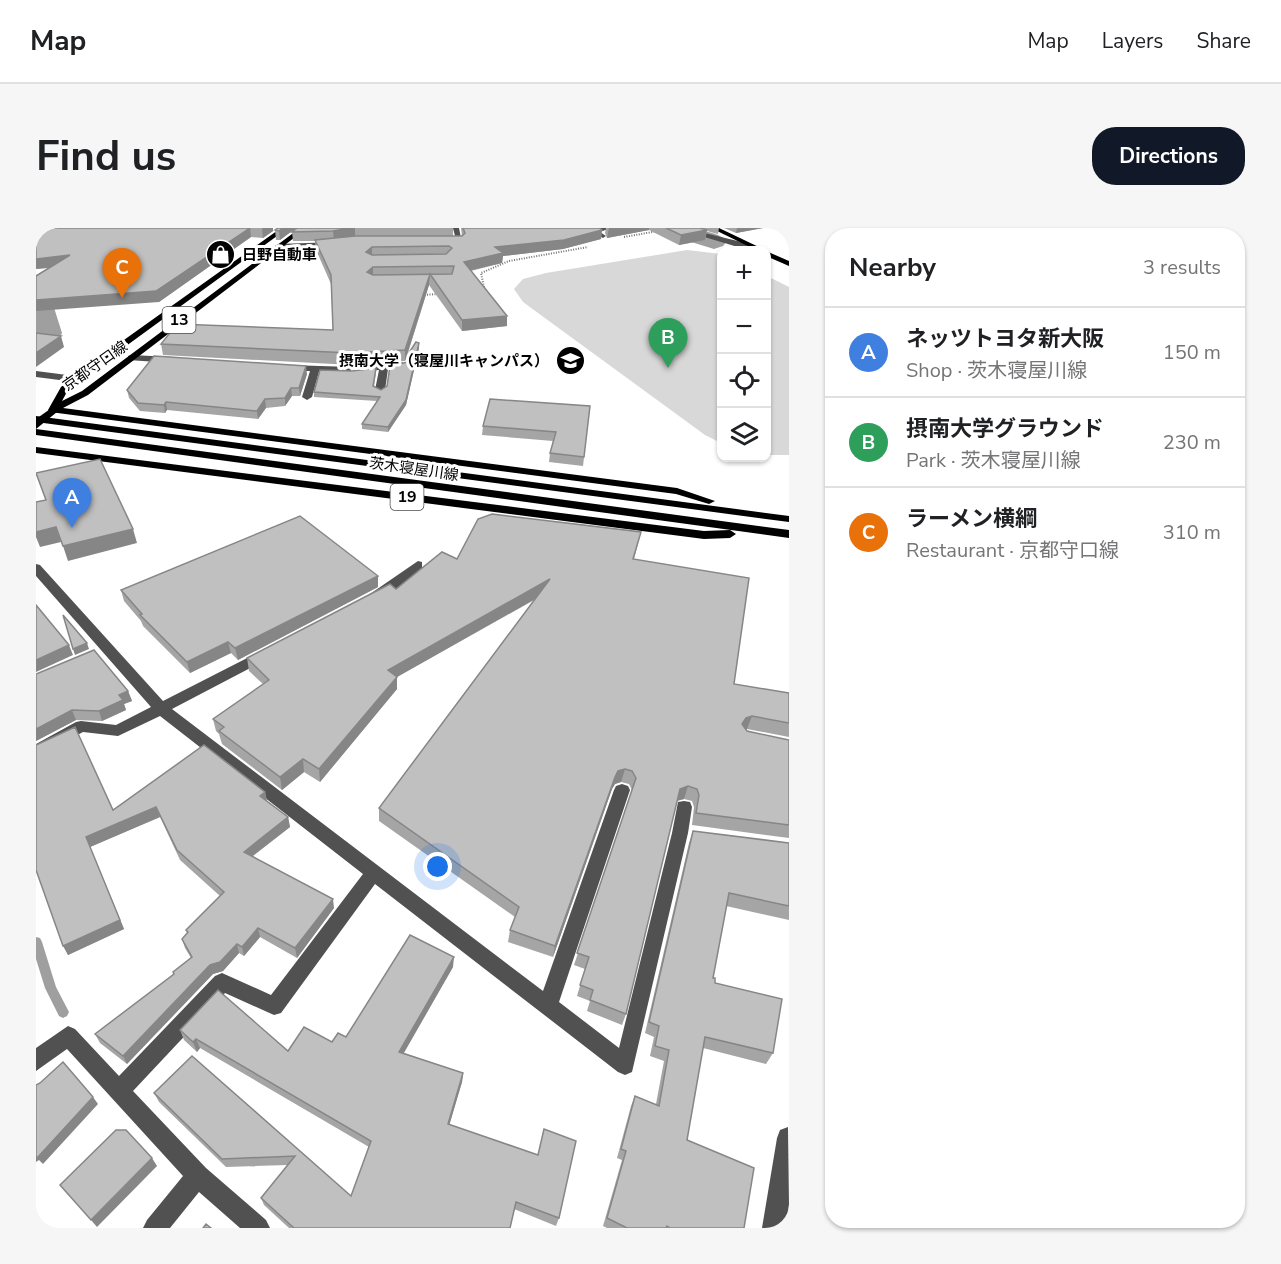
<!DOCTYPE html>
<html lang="en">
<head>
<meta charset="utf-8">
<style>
	:root { --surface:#fff; --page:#f6f6f6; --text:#202124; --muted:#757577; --line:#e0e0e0; --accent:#111827 }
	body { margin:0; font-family:"Nunito Sans","Noto Sans JP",sans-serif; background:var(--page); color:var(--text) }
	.controls { position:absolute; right:18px; top:18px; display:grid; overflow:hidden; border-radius:12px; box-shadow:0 2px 4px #0004 }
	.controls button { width:54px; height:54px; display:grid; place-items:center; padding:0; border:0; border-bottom:2px solid var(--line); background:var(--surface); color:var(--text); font:30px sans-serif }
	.you { position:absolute; left:402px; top:639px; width:21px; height:21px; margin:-15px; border:4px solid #fff; border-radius:50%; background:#1a73e8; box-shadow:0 0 0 9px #1a73e833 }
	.badge { display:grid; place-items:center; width:39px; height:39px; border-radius:50%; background:var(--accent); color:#fff; font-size:20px; font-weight:700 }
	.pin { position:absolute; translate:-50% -50px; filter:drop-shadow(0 2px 3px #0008) }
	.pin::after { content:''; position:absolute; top:32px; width:21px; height:18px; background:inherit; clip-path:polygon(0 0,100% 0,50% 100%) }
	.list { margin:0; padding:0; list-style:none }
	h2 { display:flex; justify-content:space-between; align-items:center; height:78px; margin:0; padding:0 24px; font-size:26px }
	h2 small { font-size:20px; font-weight:400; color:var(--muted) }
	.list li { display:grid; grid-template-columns:39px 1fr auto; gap:18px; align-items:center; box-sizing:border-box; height:90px; padding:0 24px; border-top:2px solid var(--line) }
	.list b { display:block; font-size:22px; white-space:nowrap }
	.list p { margin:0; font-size:20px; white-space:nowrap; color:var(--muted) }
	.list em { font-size:20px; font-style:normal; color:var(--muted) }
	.icon { flex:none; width:33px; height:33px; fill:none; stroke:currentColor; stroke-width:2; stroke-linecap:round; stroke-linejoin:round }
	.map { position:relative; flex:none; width:753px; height:1000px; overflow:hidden; border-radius:24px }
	header { display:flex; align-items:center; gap:36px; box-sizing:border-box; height:84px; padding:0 30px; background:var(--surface); border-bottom:2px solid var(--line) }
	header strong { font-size:28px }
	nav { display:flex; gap:33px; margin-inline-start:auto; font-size:21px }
	.intro { display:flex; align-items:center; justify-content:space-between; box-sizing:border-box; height:144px; padding:0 36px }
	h1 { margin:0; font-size:42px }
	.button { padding:15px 27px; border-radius:24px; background:var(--accent); color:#fff; font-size:21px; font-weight:700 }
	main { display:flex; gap:36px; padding:0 36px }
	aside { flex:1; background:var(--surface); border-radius:24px; box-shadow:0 2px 4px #0004 }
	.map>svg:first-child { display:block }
	.green { fill:#d8d8d8 }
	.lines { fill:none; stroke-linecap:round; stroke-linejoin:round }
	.stream { fill:#9f9f9f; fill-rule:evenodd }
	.river { fill:#9f9f9f; fill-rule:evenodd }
	.path { stroke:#737373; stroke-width:2; stroke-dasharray:1 1.5; stroke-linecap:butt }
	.minor { fill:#515151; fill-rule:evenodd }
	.major { fill:#000; fill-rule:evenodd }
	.highway { fill:#000; fill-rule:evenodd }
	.wall { fill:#a5a5a5 }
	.shaded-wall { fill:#868686 }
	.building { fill:#c0c0c0; stroke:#868686; stroke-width:1.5; fill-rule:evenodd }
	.labels { text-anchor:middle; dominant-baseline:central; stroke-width:6; stroke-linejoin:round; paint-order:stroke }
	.far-poi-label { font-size:15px; font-weight:bold; fill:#000; stroke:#fff; text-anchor:start }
	.far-street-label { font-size:15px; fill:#000; stroke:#fff }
	.shield { fill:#fff; stroke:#4c4c4c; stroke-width:1.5 }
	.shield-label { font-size:16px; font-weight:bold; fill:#000 }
</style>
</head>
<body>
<header>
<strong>Map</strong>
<nav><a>Map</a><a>Layers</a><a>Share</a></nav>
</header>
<div class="intro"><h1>Find us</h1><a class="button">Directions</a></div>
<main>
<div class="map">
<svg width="753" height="1000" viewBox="0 0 753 1000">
	<rect width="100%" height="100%" fill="#fff"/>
	<g class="green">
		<polygon points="651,22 685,26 685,215 669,207 487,74 478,61 487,51 510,45"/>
		<polygon points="731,48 753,59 753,227 731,227"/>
	</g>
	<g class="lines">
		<polygon class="stream" points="0,709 4,710 6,714 20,759 33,784 31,788 27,790 23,788 9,760 0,731"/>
		<g class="river">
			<path d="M 623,0 C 641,0 679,0 691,13 L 687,18 L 678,21 L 626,5 Z"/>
			<polygon points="0,58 10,61 14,67 26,105 20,117 0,124"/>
		</g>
		<g class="path">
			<polyline points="588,9 622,3"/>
			<polyline points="449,64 445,45 473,33 552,19"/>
			<polyline points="386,67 403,66"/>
		</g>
		<g class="minor">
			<polygon points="417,0 423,0 426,15 411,16 408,14 420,12"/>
			<polygon points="563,0 575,0 564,4 570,8 567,10 555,3"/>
			<polygon points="638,0 648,0 718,17 702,19"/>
			<polygon points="300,14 302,17 242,20 239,18 242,16"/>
			<polygon points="95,127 136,129 140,132 136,135 92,132 92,128"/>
			<polygon points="366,134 370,137 369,139 352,141 349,162 344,165 339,162 343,142 316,145 283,144 276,169 271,172 266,169 274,143 252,143 247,140 252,137 316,139"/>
			<polygon points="0,143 39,148 44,151 39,154 0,149"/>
			<path d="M 382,333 L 386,334 L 386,340 C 374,350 352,376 334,372 L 333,369 L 334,366 Z"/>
			<polygon points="0,336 4,337 127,473 225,423 235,423 237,426 235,429 136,481 507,763 578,562 580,558 586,556 592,558 594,562 523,774 583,820 636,605 642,574 648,573 654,574 656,579 652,605 596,844 589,847 582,844 339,656 245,785 238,787 189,765 97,863 170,940 230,992 234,1000 204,1000 163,964 134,1000 107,1000 111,992 147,948 31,821 0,843 0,820 32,798 39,801 83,848 179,748 186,745 235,767 327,646 124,488 82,508 47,504 0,529 0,516 40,494 45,493 80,497 115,479 0,348"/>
			<polygon points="752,899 753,977 750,1000 726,1000 741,910 744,902"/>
		</g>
		<g class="major">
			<polygon points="245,0 252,0 42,153 32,162 26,173 46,163 264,0 271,0 52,167 27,180 641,260 679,273 673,276 640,266 14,184 12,182 25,159 36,149"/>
			<polygon points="675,0 683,0 729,22 720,22"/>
			<polygon points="730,23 753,33 753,38 730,28"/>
			<polygon points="0,188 753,288 753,294 0,194"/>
			<polygon points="0,201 753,302 753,310 0,207"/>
			<polygon points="0,219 668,303 694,302 700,306 694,310 668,311 0,225"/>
		</g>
		<polygon class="highway" points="17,179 21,180 21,184 0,201 0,191"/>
	</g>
	<g class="wall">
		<polygon points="0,0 237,0 237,3 227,10 215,9 123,74 14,40 0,41"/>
		<polygon points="260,0 244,12 240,12 239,2"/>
		<polygon points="261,0 417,0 417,8 426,8 425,0 563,0 566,2 565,11 527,21 467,28 466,35 435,43 471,98 426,103 393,57 371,128 383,115 383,120 370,177 352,204 326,201 326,196 341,173 278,169 278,164 340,145 338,159 345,162 351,158 370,134 370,131 369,133 316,137 127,127 125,116 297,102 295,56 280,22 279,13 257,13 256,4"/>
		<polygon points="570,0 683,0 682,6 671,3 669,12 643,17 613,2 571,10 569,5"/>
		<polygon points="688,0 727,0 700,5"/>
		<polygon points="271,146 264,168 256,168 249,178 230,180 222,191 131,182 129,185 104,183 93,170 91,162"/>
		<polygon points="554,178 547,238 513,234 514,225 517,213 446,207 447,198"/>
		<polygon points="605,304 598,331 698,456 753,465 753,509 711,501 710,501 711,503 753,512 753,610 656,597 658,579 656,573 648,571 641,573 590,786 586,797 551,783 554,773 541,768 549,741 538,737 596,562 593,556 585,554 579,556 576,561 517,729 472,714 474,702 479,689 343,593 343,580 500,371 361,449 361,461 284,554 268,544 246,562 186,516 183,506 180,503 177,491 227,456 213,443 211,430 360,361 421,331"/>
		<polygon points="342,348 342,359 202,432 195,425 154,445 107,398 105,393 88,373 85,362"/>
		<polygon points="0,446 92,463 96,473 88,476 90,482 66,493 40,492 0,513"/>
		<polygon points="229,564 231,573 252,589 254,599 217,628 298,680 261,730 224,709 208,728 203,725 187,743 177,746 91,836 64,815 59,806 138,746 155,730 149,720 146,711 151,705 150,702 184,668 144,632 124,589 54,619 88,701 32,727 0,642 77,582"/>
		<polygon points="657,603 753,615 753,692 690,678 677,750 679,755 737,825 730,836 667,820 651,912 708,1000 571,1000 567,998 586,932 581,930 595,878 599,868 620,876 628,833 614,828 618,809 609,805 653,615"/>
		<polygon points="417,739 368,825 427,845 426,854 413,897 502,927 508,901 523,990 520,998 478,981 474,1000 253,1000 228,977 225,970 252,937 190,939 123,874 118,865 156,828 315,968 333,919 164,820 161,824 148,812 144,802 252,823 296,814 310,809"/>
	</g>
	<g class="shaded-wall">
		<polygon points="214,0 215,9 123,74 0,83 0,72"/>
		<polygon points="227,0 237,0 237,3 227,10 226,1"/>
		<polygon points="247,0 260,0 244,12 243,3"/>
		<polygon points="314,0 319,0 319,9 298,13 297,3"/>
		<polygon points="573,0 613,0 613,2 571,10"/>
		<polygon points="701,0 727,0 700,5"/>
		<polygon points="566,2 565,11 527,21 467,28 466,35 427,44 428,34 459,19"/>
		<polygon points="671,2 669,12 643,17 645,7"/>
		<polygon points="336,19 336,29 330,24"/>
		<polygon points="34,27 37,37 0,41 0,31"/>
		<polygon points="337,39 337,49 331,44"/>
		<polygon points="394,46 393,57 369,133 369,122"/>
		<polygon points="471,88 471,98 426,103 426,92"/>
		<polygon points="25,108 28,119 0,139 0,125"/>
		<polygon points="383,115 383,120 370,177 352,204 352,199"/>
		<polygon points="270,138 271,146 264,168 263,160"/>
		<polygon points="255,160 256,168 249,178 249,170"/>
		<polygon points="229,171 230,180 222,191 221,183"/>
		<polygon points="130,174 131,182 129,185 128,177"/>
		<polygon points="20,299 25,314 4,319 0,309 0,304"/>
		<polygon points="97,301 101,315 32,333 27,318"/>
		<polygon points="342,348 342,359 202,432 199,420"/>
		<polygon points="514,351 513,363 361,449 361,461 284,554 283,541 352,442"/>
		<polygon points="192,414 195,425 154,445 151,434"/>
		<polygon points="51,415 53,421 39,427 37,421"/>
		<polygon points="33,417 37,427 0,444 0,432"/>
		<polygon points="92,463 96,473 88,476 90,482 66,493 63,483 83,467"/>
		<polygon points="36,482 40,492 0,513 0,501"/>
		<polygon points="716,488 711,501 705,503 706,496 710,490"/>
		<polygon points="267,531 268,544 246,562 244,549"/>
		<polygon points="589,541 585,554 579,556 576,561 517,729 519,718 579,549 582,543"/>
		<polygon points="652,558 648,571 640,573 644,561"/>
		<polygon points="229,564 231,574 224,568"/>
		<polygon points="120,579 124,589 54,619 88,701 32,727 27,718 50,609"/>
		<polygon points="252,589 254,599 210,633 208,624"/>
		<polygon points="297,671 298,680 261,730 259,720"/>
		<polygon points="222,700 224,709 208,728 206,719"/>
		<polygon points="201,716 203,725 187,743 177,746 91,836 87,828 174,737"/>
		<polygon points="418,729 417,739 363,833 363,824"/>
		<polygon points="160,811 164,820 161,824 157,814"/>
		<polygon points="427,845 426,854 411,905 412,896"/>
		<polygon points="57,869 62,876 7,936 3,932 0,934 0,928"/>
		<polygon points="116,930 121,938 61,999 55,992"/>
	</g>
	<g class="building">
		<polygon points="0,0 214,0 120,63 0,72 0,48 34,27 0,31"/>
		<polygon points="242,0 247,0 243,3 239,2"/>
		<polygon points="261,0 314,0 297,3 256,4"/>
		<path d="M 427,0 L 563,0 L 566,2 L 528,12 L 459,19 L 467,25 L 428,34 L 471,88 L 426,92 L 394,46 L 369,122 L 315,125 L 125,116 L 141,96 L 297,102 L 295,47 L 279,12 L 319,8 L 426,8 L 429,5 ZM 413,18 L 416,20 L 410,26 L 336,27 L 330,24 L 336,19 ZM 418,38 L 416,46 L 337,47 L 331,44 L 337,39 Z"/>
		<polygon points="630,0 664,0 671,2 645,7"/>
		<polygon points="0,105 25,108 0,125"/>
		<polygon points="380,114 383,115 370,172 352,199 326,196 344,169 278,164 284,142 316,143 340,140 337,158 345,162 351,158 354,138 372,134 370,129"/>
		<polygon points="118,128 270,138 263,160 255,160 249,170 229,171 221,183 130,174 128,177 102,175 91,162"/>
		<polygon points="454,171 554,178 548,229 514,225 520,204 447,198"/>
		<polygon points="64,231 97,301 27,318 20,299 0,304 0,274 10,272 0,245"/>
		<polygon points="456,286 605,304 597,331 713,350 698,456 753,465 753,495 716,488 710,490 706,496 711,503 753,512 753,597 660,585 663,567 661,561 652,558 644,561 590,786 554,772 557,762 544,757 553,729 541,725 600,550 596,543 589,541 582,543 579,549 519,718 474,702 483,679 343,580 514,351 352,442 361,449 283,541 267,531 244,549 183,503 188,499 177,491 233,452 211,430 354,356 360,361 406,324 421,331 442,291"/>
		<polygon points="264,288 342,348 199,420 192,414 151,434 104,387 106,386 85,362"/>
		<polygon points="0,377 33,417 0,432"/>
		<polygon points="27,387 51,415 37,421"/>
		<polygon points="58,422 92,463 83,467 87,472 63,483 36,482 0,501 0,446"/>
		<polygon points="39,499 77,582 168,517 229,564 224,568 252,589 208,624 297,671 259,720 222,700 206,719 201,716 184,734 174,737 87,828 59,806 138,746 137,744 156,729 146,711 152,704 150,702 188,664 141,622 120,579 50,609 84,692 27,718 0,642 0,517"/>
		<polygon points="657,603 753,615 753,678 693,665 677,750 679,750 679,755 746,771 737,825 669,809 651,912 718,940 708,1000 634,1000 631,998 630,1000 591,1000 571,990 590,923 585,921 599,868 623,878 633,822 619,818 623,798 613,794"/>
		<polygon points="374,707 418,729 363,824 427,845 412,896 502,927 508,901 540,913 523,990 480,974 474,1000 258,1000 225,970 259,928 186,931 118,865 156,828 315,968 335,913 160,811 157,814 144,802 182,762 252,823 268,799 296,814 302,805 310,809"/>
		<polygon points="27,834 57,869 1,930 0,928 0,857 4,855"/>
		<polygon points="80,902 90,902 116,930 55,992 24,957"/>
		<polygon points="170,996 175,1000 167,1000"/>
	</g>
	<defs>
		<symbol id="shop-disc" viewBox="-11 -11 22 22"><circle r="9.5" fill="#000" stroke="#fff"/><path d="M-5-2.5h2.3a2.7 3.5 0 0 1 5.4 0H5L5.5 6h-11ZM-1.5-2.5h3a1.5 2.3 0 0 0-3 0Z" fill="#fff"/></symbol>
		<symbol id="university-disc" viewBox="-11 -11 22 22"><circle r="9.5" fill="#000" stroke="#fff"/><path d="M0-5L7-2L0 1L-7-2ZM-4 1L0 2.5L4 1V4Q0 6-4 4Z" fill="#fff"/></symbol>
	</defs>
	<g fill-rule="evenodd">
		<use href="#shop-disc" x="168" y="10" width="33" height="33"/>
		<use href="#university-disc" x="518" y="116" width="33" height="33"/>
	</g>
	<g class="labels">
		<g class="far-poi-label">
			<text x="206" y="27">日野自動車</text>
			<text x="513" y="133" text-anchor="end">摂南大学（寝屋川キャンパス）</text>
		</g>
		<g class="far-street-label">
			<text transform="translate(59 138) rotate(-35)">京都守口線</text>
			<text transform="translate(378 241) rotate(8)">茨木寝屋川線</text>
		</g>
		<g class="shield">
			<rect x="126.5" y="79" width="33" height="26" rx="4.5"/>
			<rect x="354.5" y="256" width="33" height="26" rx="4.5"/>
		</g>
		<g class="shield-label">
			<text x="143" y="92">13</text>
			<text x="371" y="269">19</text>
		</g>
	</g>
</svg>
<div class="controls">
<button>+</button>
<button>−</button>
<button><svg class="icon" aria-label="locate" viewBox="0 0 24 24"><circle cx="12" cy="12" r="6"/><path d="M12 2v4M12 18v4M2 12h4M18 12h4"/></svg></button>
<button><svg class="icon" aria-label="layers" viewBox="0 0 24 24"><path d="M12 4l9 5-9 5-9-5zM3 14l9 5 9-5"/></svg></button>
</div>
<div class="you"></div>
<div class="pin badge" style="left:36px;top:300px;background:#3f7fe0">A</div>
<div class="pin badge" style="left:632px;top:140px;background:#2e9e5b">B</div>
<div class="pin badge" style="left:86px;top:70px;background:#e8710a">C</div>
</div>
<aside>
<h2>Nearby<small>3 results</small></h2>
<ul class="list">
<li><span class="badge" style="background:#3f7fe0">A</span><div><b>ネッツトヨタ新大阪</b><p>Shop · 茨木寝屋川線</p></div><em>150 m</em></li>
<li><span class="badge" style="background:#2e9e5b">B</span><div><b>摂南大学グラウンド</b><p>Park · 茨木寝屋川線</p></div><em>230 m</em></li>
<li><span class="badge" style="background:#e8710a">C</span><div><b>ラーメン横綱</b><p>Restaurant · 京都守口線</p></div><em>310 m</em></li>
</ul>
</aside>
</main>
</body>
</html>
